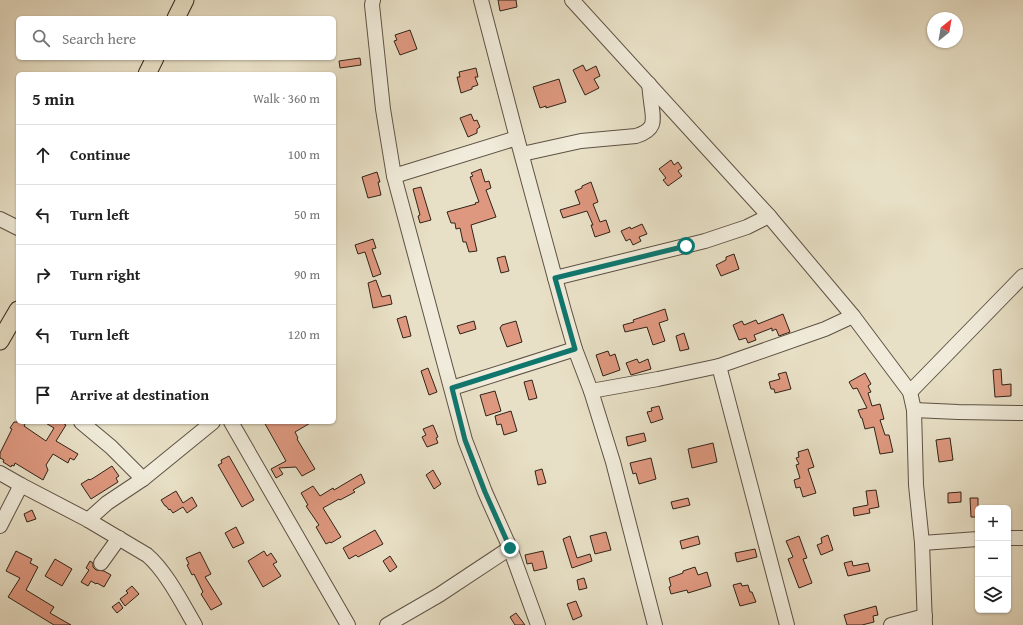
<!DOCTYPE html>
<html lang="en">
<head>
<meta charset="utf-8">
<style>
	:root { --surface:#fff; --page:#f6f6f6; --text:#222; --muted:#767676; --line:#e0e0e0 }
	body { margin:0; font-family:"Gentium Book Plus",serif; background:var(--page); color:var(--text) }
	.controls { position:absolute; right:12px; bottom:12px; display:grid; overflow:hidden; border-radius:6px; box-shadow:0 1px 3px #0004 }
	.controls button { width:36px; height:36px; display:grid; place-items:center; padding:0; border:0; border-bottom:1px solid var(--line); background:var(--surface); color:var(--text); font:20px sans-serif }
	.compass { position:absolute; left:927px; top:12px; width:36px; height:36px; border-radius:50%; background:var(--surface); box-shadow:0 1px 3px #0004; rotate:31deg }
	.stop { position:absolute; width:12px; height:12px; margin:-9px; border:3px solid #0f766e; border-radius:50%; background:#fff }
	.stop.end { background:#0f766e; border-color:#fff; box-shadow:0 1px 4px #0008 }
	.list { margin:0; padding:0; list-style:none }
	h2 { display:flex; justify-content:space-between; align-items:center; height:52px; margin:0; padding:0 16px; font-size:17px }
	h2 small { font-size:13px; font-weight:400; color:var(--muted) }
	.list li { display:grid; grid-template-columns:26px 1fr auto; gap:12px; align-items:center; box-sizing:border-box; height:60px; padding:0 16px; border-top:1px solid var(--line) }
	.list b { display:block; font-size:15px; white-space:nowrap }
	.list em { font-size:13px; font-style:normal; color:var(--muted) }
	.icon { flex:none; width:22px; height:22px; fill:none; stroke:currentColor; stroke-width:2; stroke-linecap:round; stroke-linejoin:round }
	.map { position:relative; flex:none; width:1023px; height:625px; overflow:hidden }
	.search { position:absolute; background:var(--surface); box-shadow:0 1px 3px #0004; left:16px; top:16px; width:320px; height:44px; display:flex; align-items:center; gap:10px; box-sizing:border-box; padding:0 14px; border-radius:6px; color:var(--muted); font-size:15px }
	.panel { position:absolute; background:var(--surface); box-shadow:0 1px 3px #0004; left:16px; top:72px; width:320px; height:352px; border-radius:6px }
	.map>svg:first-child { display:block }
	.building { fill:#de987f; stroke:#302318 }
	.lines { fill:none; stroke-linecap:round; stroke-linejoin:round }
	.minor-casing { stroke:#5e5244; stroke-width:16 }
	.major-casing { stroke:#302318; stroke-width:19 }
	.minor { stroke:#f0ebda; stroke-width:14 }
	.major { stroke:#e8e0c6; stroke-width:17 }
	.route { stroke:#0f766e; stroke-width:5 }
</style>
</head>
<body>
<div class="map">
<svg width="1023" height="625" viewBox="0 0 1023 625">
	<rect width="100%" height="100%" fill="#e8e0c6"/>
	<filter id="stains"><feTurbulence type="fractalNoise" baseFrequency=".005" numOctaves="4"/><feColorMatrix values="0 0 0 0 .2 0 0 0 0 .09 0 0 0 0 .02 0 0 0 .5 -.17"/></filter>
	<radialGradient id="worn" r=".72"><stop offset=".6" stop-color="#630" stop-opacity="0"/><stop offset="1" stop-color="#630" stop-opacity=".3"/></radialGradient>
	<g class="building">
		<polygon points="498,0 516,0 517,7 500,11"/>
		<polygon points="410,30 417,49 400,55 394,41 397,40 395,35"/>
		<polygon points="360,58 361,65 340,68 339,61"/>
		<polygon points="583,65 586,71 596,66 600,76 594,79 599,88 585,95 573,70"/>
		<polygon points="476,68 478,77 475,77 478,85 472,87 472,89 461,93 457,77 460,77 459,72"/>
		<polygon points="559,79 566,102 546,108 546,106 540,108 533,87"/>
		<polygon points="471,114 474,121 477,120 480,127 477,129 477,133 468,137 460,118"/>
		<polygon points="671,160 674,165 678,162 682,168 678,171 682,176 668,186 663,180 666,178 659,169"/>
		<polygon points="481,169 485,182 489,181 491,188 486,190 496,217 471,225 477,251 469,252 466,242 463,242 460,228 456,229 455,223 451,223 447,212 476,204 475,203 479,202 470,177 473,176 471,173"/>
		<polygon points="377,172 380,182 378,182 381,195 368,198 362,177"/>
		<polygon points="591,182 598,202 593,204 600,222 606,220 610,232 595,237 591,225 593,225 587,211 563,218 560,210 580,204 575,191 582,188 582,186"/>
		<polygon points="421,187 431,220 420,223 418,216 420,215 413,189"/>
		<polygon points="642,224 647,234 639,237 641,241 633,245 630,239 626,241 621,231 630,227 631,229"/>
		<polygon points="373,239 376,248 372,249 381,274 373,277 365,252 358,254 355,245"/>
		<polygon points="734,254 739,269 721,276 716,265 726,260 726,257"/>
		<polygon points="505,256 509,271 501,273 497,258"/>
		<polygon points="376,280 382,297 390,295 392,304 373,308 368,283"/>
		<polygon points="665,309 668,320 659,323 665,341 653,345 647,327 625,332 623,325 634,322 633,320"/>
		<polygon points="783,314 790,332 779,336 776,329 772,331 772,328 754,335 756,340 748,343 746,338 739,340 733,325 742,321 744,325 756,320 758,324"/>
		<polygon points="406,316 411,336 403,338 397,319"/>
		<polygon points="474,321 476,329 460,334 457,326"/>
		<polygon points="516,321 522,342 507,347 500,328 502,325"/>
		<polygon points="684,333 689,349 680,351 676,336"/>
		<polygon points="608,351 610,356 615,354 620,370 603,376 596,355"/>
		<polygon points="637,359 639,363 648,359 651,369 631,375 626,363"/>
		<polygon points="428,368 437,392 429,395 421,371"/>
		<polygon points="1001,369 1002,385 1011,384 1011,396 995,397 993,370"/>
		<polygon points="786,372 791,389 775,393 774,389 771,389 769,382 780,379 778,374"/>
		<polygon points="865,373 871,384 868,386 871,392 868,393 872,406 880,404 884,419 880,420 885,435 889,435 893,452 880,454 874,427 865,429 862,418 861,418 858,410 867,408 857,388 853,389 849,382"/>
		<polygon points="532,380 537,398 529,400 524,382"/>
		<polygon points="495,391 501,411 486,416 480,395"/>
		<polygon points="659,406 663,419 651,423 647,412 652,411 651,408"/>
		<polygon points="511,411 517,431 504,435 501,424 497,425 495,416"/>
		<polygon points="14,422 26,422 24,426 46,441 54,428 44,422 61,422 66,425 56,441 78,454 74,460 70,458 68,463 53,454 46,465 48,470 43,480 15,463 14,466 12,465 11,467 3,462 4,460 0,458 0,453 12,429 10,428"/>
		<polygon points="264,422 312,422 295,432 298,438 297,439 315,469 302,476 296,467 279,468 283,474 276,478 271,469 286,461"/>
		<polygon points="433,425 438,437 436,438 438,443 427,447 422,437 426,435 423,429"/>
		<polygon points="644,433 646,441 628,446 626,437"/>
		<polygon points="950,438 953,460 939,462 936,440"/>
		<polygon points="713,443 717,462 692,468 688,449"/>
		<polygon points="808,449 814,467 808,469 816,493 803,497 800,487 796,488 794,480 800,478 796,465 799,464 796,458 799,457 798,452"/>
		<polygon points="229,456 254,500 242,507 218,465 222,463 221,460"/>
		<polygon points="651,458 656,479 639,484 636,473 633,474 630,463"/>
		<polygon points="112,466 119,476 116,478 118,482 91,499 81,484 89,479 90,480 95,477"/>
		<polygon points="542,469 546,483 538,485 535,471"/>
		<polygon points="433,470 441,484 434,489 426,475"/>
		<polygon points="361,474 365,483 353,490 355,492 340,500 339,499 323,508 341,537 331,543 330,542 326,544 316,527 319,525 306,506 308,505 301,493 313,486 320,496 333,488 334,490"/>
		<polygon points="876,490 879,507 869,509 870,513 854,516 853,508 868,505 866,491"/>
		<polygon points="176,491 183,503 192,497 197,506 187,513 183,507 173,513 170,509 169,510 166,506 165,506 161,500"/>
		<polygon points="961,492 961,502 948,503 948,493"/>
		<polygon points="688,498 690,505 673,509 671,502"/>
		<polygon points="970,498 978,498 978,517 971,517"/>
		<polygon points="32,510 36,519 27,522 24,514"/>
		<polygon points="236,527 244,543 233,548 225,533"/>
		<polygon points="375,530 383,544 358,557 356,555 349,559 343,548"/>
		<polygon points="606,532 611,550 595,554 590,536"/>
		<polygon points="828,535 833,550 821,555 817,545 822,543 821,538"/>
		<polygon points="570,536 577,558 590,554 592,561 572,568 563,539"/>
		<polygon points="698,536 700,544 682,549 680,541"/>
		<polygon points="799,536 807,558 803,559 812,583 799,588 788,559 793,557 786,541"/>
		<polygon points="755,549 757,557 737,562 735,553"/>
		<polygon points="16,551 32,559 30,563 38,567 26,590 54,607 50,613 71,625 54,625 8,597 20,578 6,571"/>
		<polygon points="264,551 267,556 271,553 277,562 273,564 281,576 263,587 248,561"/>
		<polygon points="543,551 547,568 534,571 532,563 527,564 525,555"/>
		<polygon points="200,552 211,574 205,577 222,604 211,610 201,594 203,592 194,574 192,575 187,565 189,564 186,558"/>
		<polygon points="390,556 397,567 390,572 383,561"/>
		<polygon points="55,559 72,569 62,586 45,576"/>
		<polygon points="90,561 93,563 93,567 96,570 104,571 111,575 104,587 97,583 96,584 91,581 88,586 81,582 89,570 86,568"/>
		<polygon points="852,561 853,566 868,563 870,571 848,576 844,563"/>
		<polygon points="695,567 698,575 707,572 711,586 688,593 687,590 671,594 669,587 671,586 669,578 683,573 683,571"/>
		<polygon points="584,578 587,588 579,590 577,580"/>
		<polygon points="741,583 742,586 748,585 750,592 752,592 756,602 740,606 733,585"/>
		<polygon points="132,586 139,594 125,606 120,599 128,593 126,591"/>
		<polygon points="576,601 582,616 573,620 567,604"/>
		<polygon points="119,602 123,608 117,613 112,607"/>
		<polygon points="876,606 878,615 873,616 874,622 862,625 847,625 844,615"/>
		<polygon points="516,613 525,625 515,625 510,617"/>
	</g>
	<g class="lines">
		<defs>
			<g id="minor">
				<polyline points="373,0 372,5 383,109 394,176 398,191 465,440 485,492 510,548 538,625"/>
				<polyline points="481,0 517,138 564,311 575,349 591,391 613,462 655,625"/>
				<polyline points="572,0 769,216 853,316 910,392 914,410 916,485 922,543 925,625"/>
				<path d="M 522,154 L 581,141 L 636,136 C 658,129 653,119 651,101 C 650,95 650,90 649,84"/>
				<polyline points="394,176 517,138"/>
				<polyline points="0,219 18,228"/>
				<polyline points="555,278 705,241 747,227 769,216"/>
				<polyline points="719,366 787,625"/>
				<polyline points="452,388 575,349"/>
				<polyline points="591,391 658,379 719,366 825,329 853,316"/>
				<polyline points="910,392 1023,276"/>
				<polyline points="914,410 958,412 1023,413"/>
				<polyline points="81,422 111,447 143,479"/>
				<polyline points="231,422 348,625"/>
				<path d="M 0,473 L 21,485 L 88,520 L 147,555 C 166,571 182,603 195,625"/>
				<polyline points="88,520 107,503 143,479 213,422"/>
				<polyline points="0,526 21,485"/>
				<polyline points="1008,538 1023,538"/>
				<polyline points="922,543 978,539"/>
				<polyline points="101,563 119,538"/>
				<polyline points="387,625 439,595 510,548"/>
				<polyline points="891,625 925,616"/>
			</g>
			<g id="major">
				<polyline points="176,18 185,0"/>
				<polyline points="147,74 155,58"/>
				<polyline points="0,341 18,310"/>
			</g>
		</defs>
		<use href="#minor" class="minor-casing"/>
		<use href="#major" class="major-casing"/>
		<use href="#minor" class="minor"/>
		<use href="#major" class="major"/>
	</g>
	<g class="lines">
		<polyline class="route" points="510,548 485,492 465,440 452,388 575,349 555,278 686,246"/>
	</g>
	<rect width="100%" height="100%" filter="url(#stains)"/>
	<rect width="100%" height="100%" fill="url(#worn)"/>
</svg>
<div class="controls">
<button>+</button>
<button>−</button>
<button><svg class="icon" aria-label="layers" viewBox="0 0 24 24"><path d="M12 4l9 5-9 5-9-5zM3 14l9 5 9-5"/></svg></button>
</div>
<svg class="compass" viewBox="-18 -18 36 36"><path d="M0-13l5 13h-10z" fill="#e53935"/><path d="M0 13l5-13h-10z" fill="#767676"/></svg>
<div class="stop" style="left:686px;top:246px"></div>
<div class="stop end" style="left:510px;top:548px"></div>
<div class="search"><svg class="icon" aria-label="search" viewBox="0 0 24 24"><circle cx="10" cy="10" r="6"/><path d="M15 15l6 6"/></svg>Search here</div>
<section class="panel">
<h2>5 min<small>Walk · 360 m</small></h2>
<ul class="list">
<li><svg class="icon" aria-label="ahead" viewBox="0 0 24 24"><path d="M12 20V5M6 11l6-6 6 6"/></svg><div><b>Continue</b></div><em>100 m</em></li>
<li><svg class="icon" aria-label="left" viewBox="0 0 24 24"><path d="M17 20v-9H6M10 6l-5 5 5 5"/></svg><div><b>Turn left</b></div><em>50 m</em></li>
<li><svg class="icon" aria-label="right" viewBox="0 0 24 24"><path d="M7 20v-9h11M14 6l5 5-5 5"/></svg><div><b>Turn right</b></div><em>90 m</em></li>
<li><svg class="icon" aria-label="left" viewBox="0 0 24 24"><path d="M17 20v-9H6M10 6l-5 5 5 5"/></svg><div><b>Turn left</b></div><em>120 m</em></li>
<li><svg class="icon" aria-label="arrive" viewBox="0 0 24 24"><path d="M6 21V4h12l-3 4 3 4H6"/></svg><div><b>Arrive at destination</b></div></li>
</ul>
</section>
</div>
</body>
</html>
